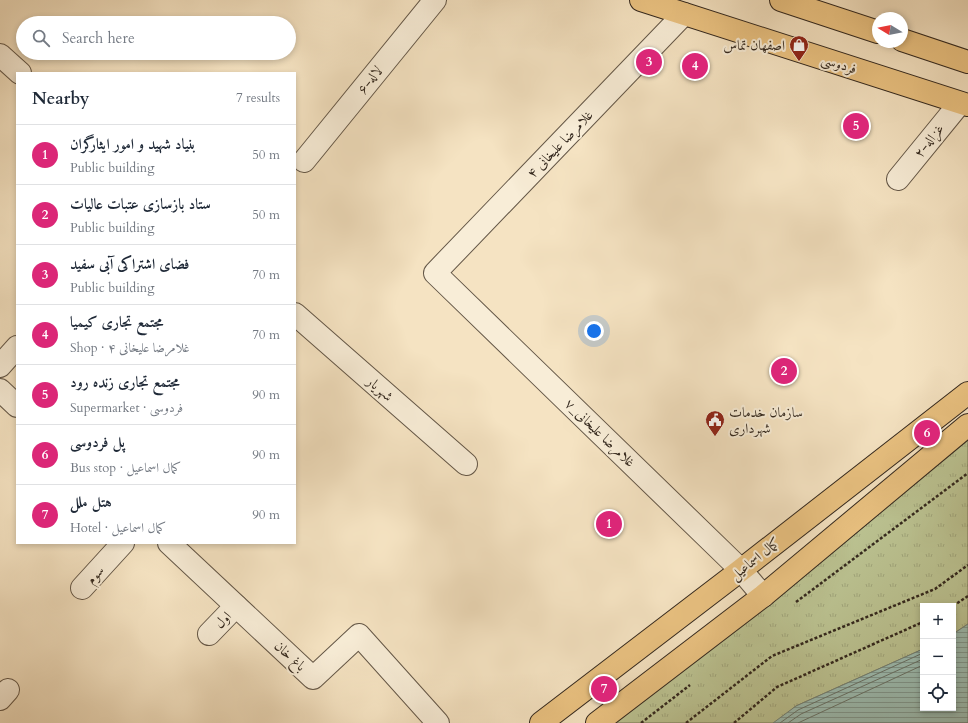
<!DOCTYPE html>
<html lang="en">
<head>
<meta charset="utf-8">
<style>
	:root { --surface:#fff; --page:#f6f6f7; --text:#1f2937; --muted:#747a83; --line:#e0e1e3; --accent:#db2777 }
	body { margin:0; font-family:Cardo,Amiri,serif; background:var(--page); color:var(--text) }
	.controls { position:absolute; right:12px; bottom:12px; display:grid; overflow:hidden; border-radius:0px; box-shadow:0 2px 6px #0003 }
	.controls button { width:36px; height:36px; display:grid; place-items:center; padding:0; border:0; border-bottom:1px solid var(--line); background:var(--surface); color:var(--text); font:20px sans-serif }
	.compass { position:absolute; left:872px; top:12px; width:36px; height:36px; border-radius:50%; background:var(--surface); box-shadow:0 2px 6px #0003; rotate:280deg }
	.you { position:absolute; left:594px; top:331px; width:14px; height:14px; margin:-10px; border:3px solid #fff; border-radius:50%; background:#1a73e8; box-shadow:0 0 0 6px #1a73e833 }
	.badge { display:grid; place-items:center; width:26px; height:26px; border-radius:50%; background:var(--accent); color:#fff; font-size:13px; font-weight:700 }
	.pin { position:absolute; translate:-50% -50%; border:2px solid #fff; box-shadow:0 1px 4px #0006 }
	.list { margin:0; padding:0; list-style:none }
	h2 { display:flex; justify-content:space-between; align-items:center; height:52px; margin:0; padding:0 16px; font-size:17px }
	h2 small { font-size:13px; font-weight:400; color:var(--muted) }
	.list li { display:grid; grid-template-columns:26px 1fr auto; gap:12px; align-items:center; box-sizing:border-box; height:60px; padding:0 16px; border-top:1px solid var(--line) }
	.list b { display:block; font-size:15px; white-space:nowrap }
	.list p { margin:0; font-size:13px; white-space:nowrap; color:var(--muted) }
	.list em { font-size:13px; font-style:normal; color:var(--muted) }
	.icon { flex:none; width:22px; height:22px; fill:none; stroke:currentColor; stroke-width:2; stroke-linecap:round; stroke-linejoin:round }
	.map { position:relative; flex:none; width:968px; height:723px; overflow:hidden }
	.search { position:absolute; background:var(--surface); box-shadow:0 2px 6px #0003; left:16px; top:16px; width:280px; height:44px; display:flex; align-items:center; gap:10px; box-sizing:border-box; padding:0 14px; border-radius:22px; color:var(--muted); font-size:15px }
	.panel { position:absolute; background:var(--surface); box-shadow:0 2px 6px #0003; left:16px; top:72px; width:280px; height:472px; border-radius:0px }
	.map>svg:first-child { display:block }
	.park { fill:url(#park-tufts); stroke:#787658 }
	.water { fill:url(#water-rules); stroke:#728278 }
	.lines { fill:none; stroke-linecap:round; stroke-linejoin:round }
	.shore { stroke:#687369; stroke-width:1 }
	.minor-casing { stroke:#645747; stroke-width:24 }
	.major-casing { stroke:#33281e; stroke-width:24 }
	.path { stroke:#33281e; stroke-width:2.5; stroke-dasharray:3 2; stroke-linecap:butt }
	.minor { stroke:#f8edd7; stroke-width:22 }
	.major { stroke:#eac281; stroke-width:22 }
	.labels { text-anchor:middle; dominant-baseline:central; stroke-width:4; stroke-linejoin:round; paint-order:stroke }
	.poi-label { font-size:14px; fill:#33281e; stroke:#f8edd7; text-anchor:end }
	.street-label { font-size:14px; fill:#33281e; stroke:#f8edd7 }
</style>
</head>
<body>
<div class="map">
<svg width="968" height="723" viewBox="0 0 968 723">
	<defs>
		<pattern id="park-tufts" width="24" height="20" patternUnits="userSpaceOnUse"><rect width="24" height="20" fill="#bcc493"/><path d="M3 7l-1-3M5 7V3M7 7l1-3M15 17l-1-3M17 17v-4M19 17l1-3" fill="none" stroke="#a2a87e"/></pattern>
		<pattern id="water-rules" width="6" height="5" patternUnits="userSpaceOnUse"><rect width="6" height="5" fill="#9cbeb4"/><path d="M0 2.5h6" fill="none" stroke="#809a92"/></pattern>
	</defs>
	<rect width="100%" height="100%" fill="#f5e3c2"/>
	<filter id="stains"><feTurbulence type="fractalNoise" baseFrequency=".005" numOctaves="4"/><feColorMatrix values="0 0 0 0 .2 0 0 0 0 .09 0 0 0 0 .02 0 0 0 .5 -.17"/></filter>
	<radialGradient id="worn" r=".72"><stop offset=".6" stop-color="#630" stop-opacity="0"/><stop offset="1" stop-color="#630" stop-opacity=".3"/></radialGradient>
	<polygon class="park" points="968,435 968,624 953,634 953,606 923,606 923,649 796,706 775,723 607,723"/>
	<polygon class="water" points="968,624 968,723 773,723 796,706 923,649 923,708 953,708 953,634"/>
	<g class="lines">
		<g class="shore">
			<polyline points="780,723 798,710 923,653"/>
			<polyline points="788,723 801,714 923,659"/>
			<polyline points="798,723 923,665"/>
		</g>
		<defs>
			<g id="minor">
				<polyline points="684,14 435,273 741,570 763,596"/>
				<polyline points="0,55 20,73"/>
				<polyline points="304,161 435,0"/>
				<polyline points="898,179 960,103"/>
				<polyline points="295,314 466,464"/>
				<polyline points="0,366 17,347"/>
				<polyline points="0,390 17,406"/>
				<polyline points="169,543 313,678 359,635 438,723"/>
				<polyline points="82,588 123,543"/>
				<polyline points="209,634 236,606"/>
				<polyline points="0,699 8,690"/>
			</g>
			<g id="major">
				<polyline points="641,0 968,105"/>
				<polyline points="781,0 878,32"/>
				<polyline points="902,40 968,62"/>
				<polyline points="541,723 741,570 968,393"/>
				<polyline points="597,723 763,596 968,425"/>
			</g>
		</defs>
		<use href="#minor" class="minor-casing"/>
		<use href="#major" class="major-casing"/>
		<g class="path">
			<polyline points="796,602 968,473"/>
			<polyline points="953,606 968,596"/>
			<polyline points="641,723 690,685"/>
			<polyline points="686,723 772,656 935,589 968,565"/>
			<polyline points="734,723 777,687 923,622"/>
		</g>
		<use href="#minor" class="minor"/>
		<use href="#major" class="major"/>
	</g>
	<defs>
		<symbol id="shop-pin" viewBox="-11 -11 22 30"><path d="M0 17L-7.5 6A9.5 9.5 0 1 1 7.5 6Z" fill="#8f2418" stroke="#f8edd7"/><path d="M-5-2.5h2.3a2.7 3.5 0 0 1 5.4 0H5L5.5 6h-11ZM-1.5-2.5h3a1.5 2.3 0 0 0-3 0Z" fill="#fff"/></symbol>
		<symbol id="civic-pin" viewBox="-11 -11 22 30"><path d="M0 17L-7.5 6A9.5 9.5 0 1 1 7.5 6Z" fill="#8f2418" stroke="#f8edd7"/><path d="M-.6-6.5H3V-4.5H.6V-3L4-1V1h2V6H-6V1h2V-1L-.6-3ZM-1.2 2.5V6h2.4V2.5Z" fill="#fff"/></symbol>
	</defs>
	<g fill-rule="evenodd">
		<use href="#shop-pin" x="788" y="34" width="22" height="30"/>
		<use href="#civic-pin" x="704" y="409" width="22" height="30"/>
	</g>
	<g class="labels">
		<g class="poi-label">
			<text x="785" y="45">اصفهان تماس</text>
			<text x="729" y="412" text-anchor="start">سازمان خدمات<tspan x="729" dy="16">شهرداری</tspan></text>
		</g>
		<g class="street-label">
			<text transform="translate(839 64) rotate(18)">فردوسی</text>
			<text transform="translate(370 80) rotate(-51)">۶-لاله</text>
			<text transform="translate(929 141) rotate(-51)">۲-غزاله</text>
			<text transform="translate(560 144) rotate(-46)">۴ غلامرضا علیخانی</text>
			<text transform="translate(380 389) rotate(41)">شهریار</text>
			<text transform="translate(600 433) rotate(44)">۷_غلامرضا علیخانی</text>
			<text transform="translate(755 559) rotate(-38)">کمال اسماعیل</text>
			<text transform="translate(95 575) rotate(-48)">سوم</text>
			<text transform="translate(223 620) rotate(-46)">اول</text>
			<text transform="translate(290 656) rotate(43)">باغ خان</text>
		</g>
	</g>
	<rect width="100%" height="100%" filter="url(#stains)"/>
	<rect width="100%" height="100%" fill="url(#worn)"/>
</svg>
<div class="controls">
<button>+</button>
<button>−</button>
<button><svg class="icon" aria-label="locate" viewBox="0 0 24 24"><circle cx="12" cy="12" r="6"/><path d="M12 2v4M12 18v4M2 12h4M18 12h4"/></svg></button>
</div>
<svg class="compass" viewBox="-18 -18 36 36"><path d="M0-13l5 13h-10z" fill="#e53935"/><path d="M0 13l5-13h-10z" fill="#747a83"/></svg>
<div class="you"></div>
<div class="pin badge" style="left:609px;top:524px">1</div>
<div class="pin badge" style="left:784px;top:371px">2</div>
<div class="pin badge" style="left:649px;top:62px">3</div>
<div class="pin badge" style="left:695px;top:66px">4</div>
<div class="pin badge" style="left:856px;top:126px">5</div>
<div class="pin badge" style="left:927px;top:433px">6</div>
<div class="pin badge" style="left:604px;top:689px">7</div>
<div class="search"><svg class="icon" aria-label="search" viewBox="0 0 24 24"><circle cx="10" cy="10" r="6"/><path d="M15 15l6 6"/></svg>Search here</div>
<section class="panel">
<h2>Nearby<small>7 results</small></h2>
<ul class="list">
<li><span class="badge">1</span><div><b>بنیاد شهید و امور ایثارگران</b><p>Public building</p></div><em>50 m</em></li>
<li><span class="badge">2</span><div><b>ستاد بازسازی عتبات عالیات</b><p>Public building</p></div><em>50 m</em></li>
<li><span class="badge">3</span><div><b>فضای اشتراکی آبی سفید</b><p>Public building</p></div><em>70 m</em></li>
<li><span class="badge">4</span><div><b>مجتمع تجاری کیمیا</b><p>Shop · ۴ غلامرضا علیخانی</p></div><em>70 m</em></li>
<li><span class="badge">5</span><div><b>مجتمع تجاری زنده رود</b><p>Supermarket · فردوسی</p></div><em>90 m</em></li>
<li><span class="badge">6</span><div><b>پل فردوسی</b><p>Bus stop · کمال اسماعیل</p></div><em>90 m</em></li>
<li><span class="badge">7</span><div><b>هتل ملل</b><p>Hotel · کمال اسماعیل</p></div><em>90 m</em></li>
</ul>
</section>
</div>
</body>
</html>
